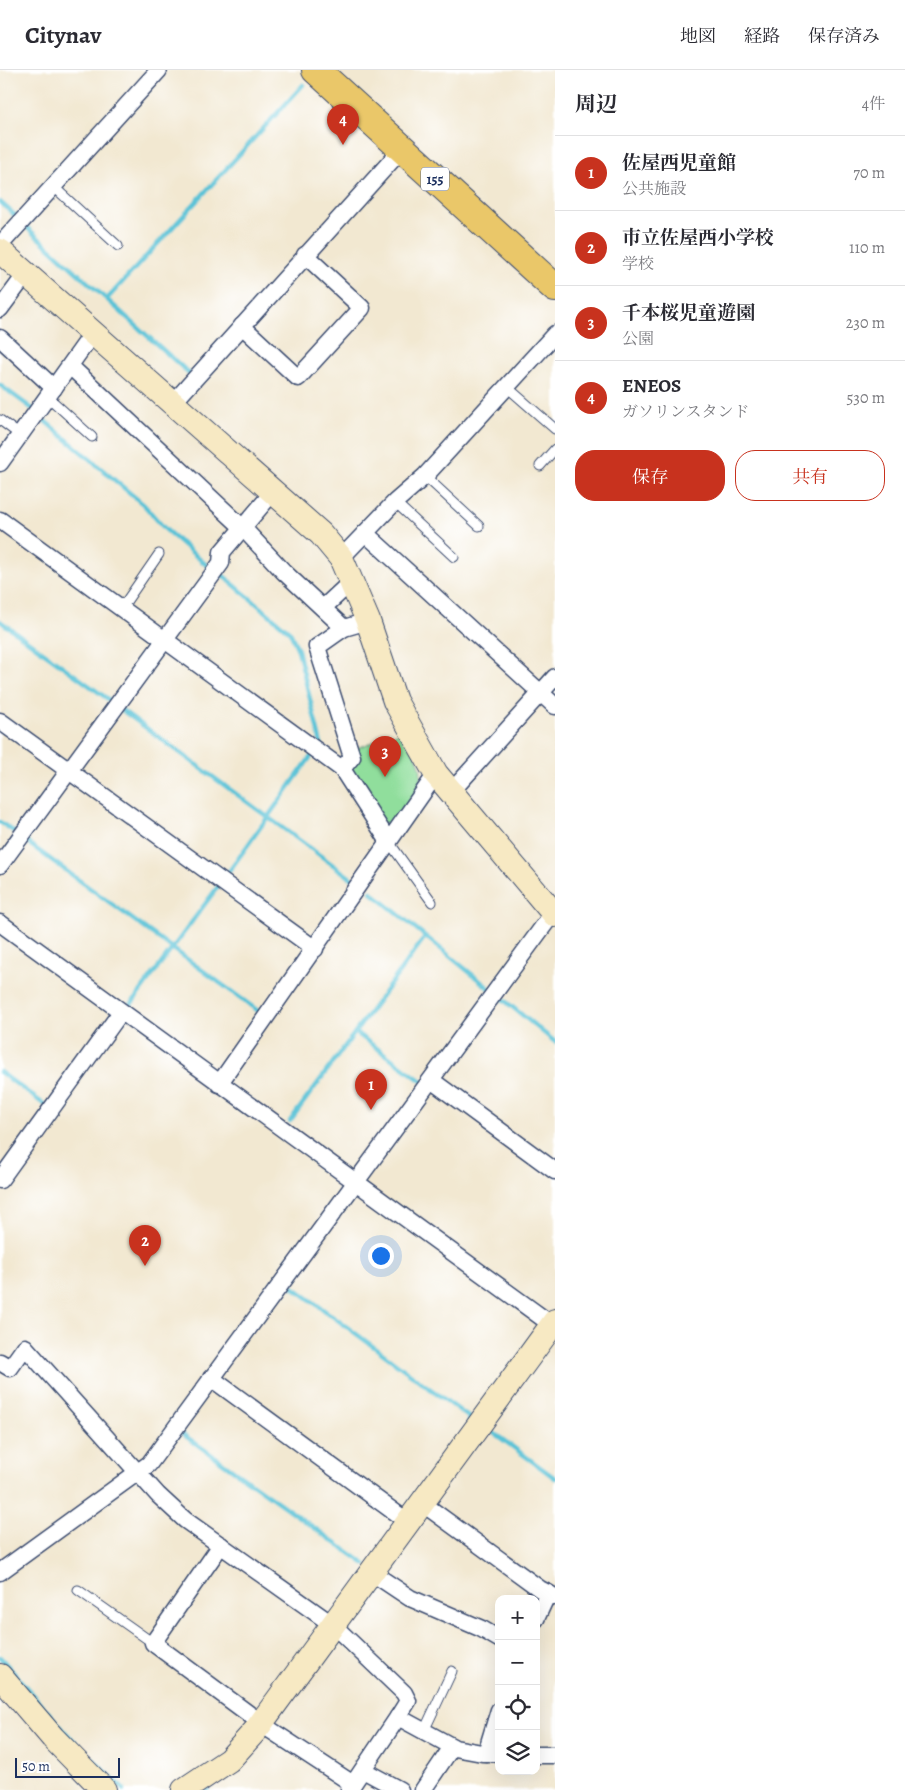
<!DOCTYPE html>
<html lang="ja">
<head>
<meta charset="utf-8">
<style>
	:root { --surface:#fff; --page:#f2f2f3; --text:#2b2b33; --muted:#7c7c81; --line:#e1e1e2; --accent:#c8321e }
	body { margin:0; font-family:Alegreya,"Noto Serif JP",serif; background:var(--page); color:var(--text) }
	.controls { position:absolute; right:15px; bottom:15px; display:grid; overflow:hidden; border-radius:10px; box-shadow:0 5px 20px #0002 }
	.controls button { width:45px; height:45px; display:grid; place-items:center; padding:0; border:0; border-bottom:1px solid var(--line); background:var(--surface); color:var(--text); font:25px sans-serif }
	.scale { position:absolute; left:15px; bottom:12px; width:105px; box-sizing:border-box; padding-left:5px; border:2px solid #1b2f5e; border-top:0; font-size:14px; line-height:18px; white-space:nowrap; color:#1b2f5e; -webkit-text-stroke:4px #fff; paint-order:stroke }
	.you { position:absolute; left:380px; top:1185px; width:18px; height:18px; margin:-12px; border:4px solid #fff; border-radius:50%; background:#1a73e8; box-shadow:0 0 0 8px #1a73e833 }
	.badge { display:grid; place-items:center; width:32px; height:32px; border-radius:50%; background:var(--accent); color:#fff; font-size:16px; font-weight:700 }
	.pin { position:absolute; translate:-50% -41px; filter:drop-shadow(0 1px 2px #0008) }
	.pin::after { content:''; position:absolute; top:26px; width:18px; height:15px; background:inherit; clip-path:polygon(0 0,100% 0,50% 100%) }
	.list { margin:0; padding:0; list-style:none }
	h2 { display:flex; justify-content:space-between; align-items:center; height:65px; margin:0; padding:0 20px; font-size:21px }
	h2 small { font-size:16px; font-weight:400; color:var(--muted) }
	.list li { display:grid; grid-template-columns:32px 1fr auto; gap:15px; align-items:center; box-sizing:border-box; height:75px; padding:0 20px; border-top:1px solid var(--line) }
	.list b { display:block; font-size:19px; white-space:nowrap }
	.list p { margin:0; font-size:16px; white-space:nowrap; color:var(--muted) }
	.list em { font-size:16px; font-style:normal; color:var(--muted) }
	.actions { display:flex; gap:10px; padding:15px 20px }
	.actions a { flex:1; padding:11px 0; border:1px solid var(--accent); border-radius:20px; text-align:center; font-size:18px; color:var(--accent) }
	.actions .main { background:var(--accent); color:#fff }
	.icon { flex:none; width:28px; height:28px; fill:none; stroke:currentColor; stroke-width:2; stroke-linecap:round; stroke-linejoin:round }
	.map { position:relative; flex:none; width:555px; height:1720px; overflow:hidden }
	header { display:flex; align-items:center; gap:30px; box-sizing:border-box; height:70px; padding:0 25px; background:var(--surface); border-bottom:1px solid var(--line) }
	header strong { font-size:24px }
	nav { display:flex; gap:28px; margin-inline-start:auto; font-size:18px }
	main { display:flex }
	aside { flex:1; background:var(--surface) }
	.map>svg:first-child { display:block }
	.green { fill:#90de9c; stroke:#56867d }
	.lines { fill:none; stroke-linecap:round; stroke-linejoin:round }
	.stream { stroke:#5bc3d7; stroke-width:4.5 }
	.lane-casing { stroke:#3b4b6f; stroke-width:11 }
	.street-casing { stroke:#3b4b6f; stroke-width:19 }
	.secondary-casing { stroke:#3b4b6f; stroke-width:26 }
	.highway-casing { stroke:#3b4b6f; stroke-width:30 }
	.lane { stroke:#fff; stroke-width:9 }
	.street { stroke:#fff; stroke-width:16 }
	.secondary { stroke:#f7e9c3; stroke-width:24 }
	.highway { stroke:#eac769; stroke-width:28 }
	.labels { text-anchor:middle; dominant-baseline:central; stroke-width:4; stroke-linejoin:round; paint-order:stroke }
	.shield { fill:#fff; stroke:#5f6d8e; stroke-width:1 }
	.shield-label { font-size:14px; font-weight:bold; fill:#1b2f5e }
</style>
</head>
<body>
<header>
<strong>Citynav</strong>
<nav><a>地図</a><a>経路</a><a>保存済み</a></nav>
</header>
<main>
<div class="map">
<svg width="555" height="1720" viewBox="0 0 555 1720">
	<rect width="100%" height="100%" fill="#fff"/>
	<filter id="ink" filterUnits="userSpaceOnUse"><feTurbulence type="fractalNoise" baseFrequency=".02" numOctaves="2"/><feDisplacementMap in="SourceGraphic" scale="10" xChannelSelector="R" yChannelSelector="G"/><feConvolveMatrix kernelMatrix="1 2 1 2 8 2 1 2 1" color-interpolation-filters="sRGB"/></filter>
	<filter id="wash" filterUnits="userSpaceOnUse"><feTurbulence type="fractalNoise" baseFrequency=".0096" numOctaves="4" result="noise"/><feDisplacementMap in="SourceGraphic" scale="20" xChannelSelector="R" yChannelSelector="G"/><feGaussianBlur stdDeviation="1.12" result="paint"/><feColorMatrix in="noise" values="0 0 0 0 0 0 0 0 0 0 0 0 0 0 0 0 0 1.4 0 .05"/><feComposite in="paint" operator="in"/></filter>
	<g filter="url(#wash)">
		<rect width="100%" height="100%" fill="#f2e8d1"/>
		<path class="green" d="M 403,661 C 408,672 417,685 420,697 C 425,718 404,737 393,753 L 381,754 L 350,699 L 357,678 Z"/>
		<g class="lines">
			<g class="stream">
				<polyline points="0,132 18,148"/>
				<polyline points="24,155 191,305"/>
				<polyline points="107,229 303,15"/>
				<polyline points="0,315 34,340"/>
				<polyline points="39,346 144,435 165,459 211,499"/>
				<polyline points="220,503 290,562 298,580 321,674 319,677"/>
				<polyline points="0,551 112,632"/>
				<polyline points="119,638 355,811"/>
				<polyline points="0,752 16,763"/>
				<polyline points="24,770 261,943"/>
				<polyline points="225,807 312,685"/>
				<polyline points="371,822 490,919"/>
				<polyline points="499,926 555,972"/>
				<polyline points="129,937 219,815"/>
				<polyline points="355,962 423,1012"/>
				<polyline points="0,1002 45,1035"/>
				<polyline points="290,1051 425,867"/>
				<polyline points="289,1214 471,1349 469,1351"/>
				<polyline points="487,1358 555,1408"/>
				<polyline points="181,1363 365,1494"/>
				<polyline points="0,1587 66,1663 124,1720"/>
				<polyline points="207,1720 208,1719"/>
			</g>
		</g>
	</g>
	<g filter="url(#ink)">
		<g class="lines">
			<defs>
				<g id="lane">
					<polyline points="53,116 118,176"/>
					<polyline points="507,317 555,359"/>
					<polyline points="48,327 92,367"/>
					<polyline points="0,350 20,365"/>
					<polyline points="540,396 555,379"/>
					<polyline points="425,406 479,456"/>
					<polyline points="395,432 454,487"/>
					<polyline points="121,539 159,484"/>
					<polyline points="389,772 432,832"/>
					<polyline points="78,1520 153,1573"/>
					<polyline points="424,1661 452,1601"/>
				</g>
				<g id="street">
					<polyline points="0,175 159,0"/>
					<polyline points="0,239 26,204"/>
					<polyline points="242,256 298,308 362,238 305,185"/>
					<polyline points="0,268 54,318"/>
					<polyline points="70,296 243,458 284,502 344,558"/>
					<polyline points="173,333 402,79"/>
					<polyline points="0,393 93,263"/>
					<polyline points="0,450 342,699 389,772"/>
					<polyline points="365,463 555,636"/>
					<polyline points="341,488 395,432 425,406 555,264"/>
					<polyline points="323,538 352,511"/>
					<polyline points="0,651 315,879"/>
					<polyline points="342,699 352,687 317,577 344,558 368,551"/>
					<polyline points="450,723 555,607"/>
					<polyline points="0,795 221,493 222,482 273,422"/>
					<polyline points="0,853 555,1257"/>
					<polyline points="431,1010 555,1101"/>
					<polyline points="219,1014 436,704"/>
					<polyline points="0,1110 121,942"/>
					<polyline points="0,1292 10,1298 25,1277 158,1425 185,1450 333,1555 404,1623 408,1631 398,1647 455,1678 482,1683 499,1683"/>
					<polyline points="211,1308 408,1452"/>
					<polyline points="422,1433 540,1519 555,1527"/>
					<polyline points="221,1475 153,1573 272,1661 353,1714"/>
					<polyline points="0,1502 149,1394 553,843"/>
					<polyline points="371,1502 410,1528 482,1559 499,1569"/>
					<polyline points="536,1549 548,1523"/>
					<polyline points="486,1683 499,1640"/>
					<polyline points="536,1685 555,1685"/>
					<polyline points="363,1700 400,1720"/>
					<polyline points="349,1720 398,1647"/>
					<polyline points="423,1720 452,1677"/>
				</g>
				<g id="secondary">
					<polyline points="0,181 321,464 341,488 368,551 395,631 436,704 555,845"/>
					<polyline points="0,1606 53,1668 104,1720"/>
					<polyline points="184,1720 229,1690 256,1660 555,1251"/>
				</g>
				<polyline id="highway" points="316,0 555,218"/>
			</defs>
			<use href="#lane" class="lane-casing"/>
			<use href="#street" class="street-casing"/>
			<use href="#secondary" class="secondary-casing"/>
			<use href="#highway" class="highway-casing"/>
			<use href="#lane" class="lane"/>
			<use href="#street" class="street"/>
			<use href="#secondary" class="secondary"/>
			<use href="#highway" class="highway"/>
		</g>
	</g>
	<g class="labels">
		<rect class="shield" x="421" y="97.5" width="28" height="23" rx="4"/>
		<g class="shield-label">
			<text x="435" y="109">155</text>
		</g>
	</g>
</svg>
<div class="controls">
<button>+</button>
<button>−</button>
<button><svg class="icon" aria-label="locate" viewBox="0 0 24 24"><circle cx="12" cy="12" r="6"/><path d="M12 2v4M12 18v4M2 12h4M18 12h4"/></svg></button>
<button><svg class="icon" aria-label="layers" viewBox="0 0 24 24"><path d="M12 4l9 5-9 5-9-5zM3 14l9 5 9-5"/></svg></button>
</div>
<div class="scale">50 m</div>
<div class="you"></div>
<div class="pin badge" style="left:371px;top:1040px">1</div>
<div class="pin badge" style="left:145px;top:1196px">2</div>
<div class="pin badge" style="left:385px;top:707px">3</div>
<div class="pin badge" style="left:343px;top:75px">4</div>
</div>
<aside>
<h2>周辺<small>4件</small></h2>
<ul class="list">
<li><span class="badge">1</span><div><b>佐屋西児童館</b><p>公共施設</p></div><em>70 m</em></li>
<li><span class="badge">2</span><div><b>市立佐屋西小学校</b><p>学校</p></div><em>110 m</em></li>
<li><span class="badge">3</span><div><b>千本桜児童遊園</b><p>公園</p></div><em>230 m</em></li>
<li><span class="badge">4</span><div><b>ENEOS</b><p>ガソリンスタンド</p></div><em>530 m</em></li>
</ul>
<div class="actions"><a class="main">保存</a><a>共有</a></div>
</aside>
</main>
</body>
</html>
